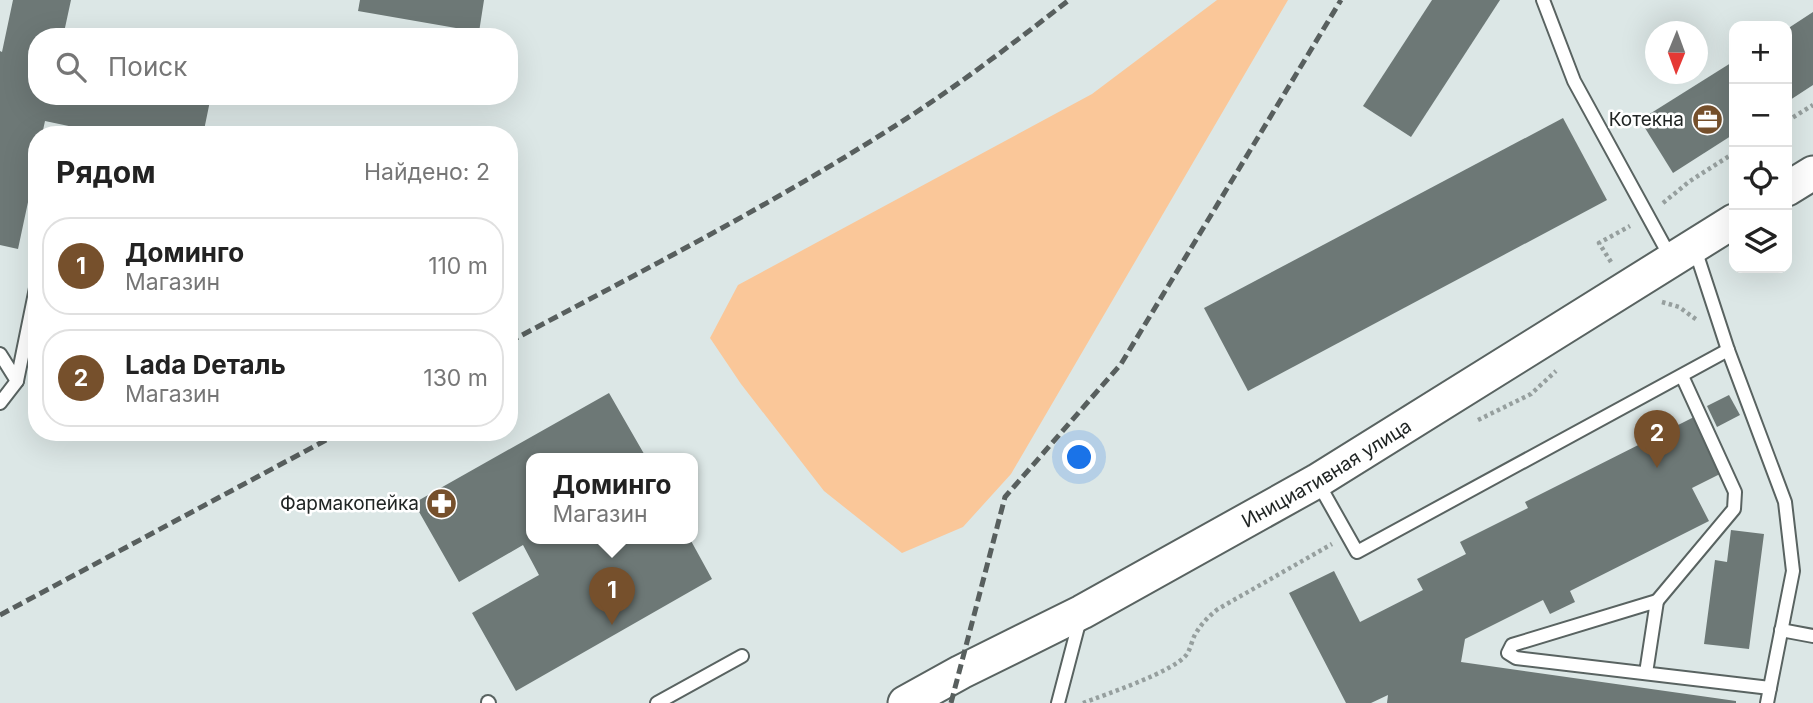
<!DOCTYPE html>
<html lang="ru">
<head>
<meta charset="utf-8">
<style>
	:root { --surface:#fff; --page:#f2f2f2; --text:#222; --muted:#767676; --line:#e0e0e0; --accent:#76502c }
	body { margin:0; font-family:Inter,sans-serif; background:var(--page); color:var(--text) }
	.controls { position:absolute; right:21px; top:21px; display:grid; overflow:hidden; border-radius:14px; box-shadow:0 7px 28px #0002 }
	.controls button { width:63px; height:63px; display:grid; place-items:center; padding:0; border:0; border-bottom:2px solid var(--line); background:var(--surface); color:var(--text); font:35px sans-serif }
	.compass { position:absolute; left:1645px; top:21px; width:63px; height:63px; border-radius:50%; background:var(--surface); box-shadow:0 7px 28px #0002; rotate:181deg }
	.you { position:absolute; left:1080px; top:458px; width:24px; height:24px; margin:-18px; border:5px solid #fff; border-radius:50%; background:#1a73e8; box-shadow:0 0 0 10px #1a73e833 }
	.badge { display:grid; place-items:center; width:46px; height:46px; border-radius:50%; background:var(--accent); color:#fff; font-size:23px; font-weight:700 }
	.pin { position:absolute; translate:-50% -58px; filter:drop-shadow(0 2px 4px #0008) }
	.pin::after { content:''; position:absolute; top:37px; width:24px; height:21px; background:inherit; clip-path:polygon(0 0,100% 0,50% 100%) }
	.popup { position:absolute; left:526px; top:453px; width:172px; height:91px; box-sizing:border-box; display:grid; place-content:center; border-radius:14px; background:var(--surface); filter:drop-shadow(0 2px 5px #0005); font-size:23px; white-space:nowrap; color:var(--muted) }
	.popup b { font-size:26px; color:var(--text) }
	.popup::after { content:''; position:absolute; left:50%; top:100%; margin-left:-14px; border:14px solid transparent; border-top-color:var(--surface) }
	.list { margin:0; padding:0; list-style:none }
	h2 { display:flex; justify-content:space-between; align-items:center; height:91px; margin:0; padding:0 28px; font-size:30px }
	h2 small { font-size:23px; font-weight:400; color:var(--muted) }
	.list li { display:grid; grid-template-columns:46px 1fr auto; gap:21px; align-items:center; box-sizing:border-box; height:98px; margin:0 14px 14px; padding:0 14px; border:2px solid var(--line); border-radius:28px }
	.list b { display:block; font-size:26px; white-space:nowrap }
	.list p { margin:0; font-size:23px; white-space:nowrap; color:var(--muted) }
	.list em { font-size:23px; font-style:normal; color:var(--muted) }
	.icon { flex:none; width:38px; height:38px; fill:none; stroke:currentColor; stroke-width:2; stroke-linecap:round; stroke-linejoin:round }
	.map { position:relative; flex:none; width:1813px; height:703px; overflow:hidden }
	.search { position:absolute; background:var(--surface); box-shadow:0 7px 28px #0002; left:28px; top:28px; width:490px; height:77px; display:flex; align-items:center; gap:18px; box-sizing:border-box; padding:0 24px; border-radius:28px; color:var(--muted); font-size:26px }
	.panel { position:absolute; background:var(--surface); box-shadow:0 7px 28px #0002; left:28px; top:126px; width:490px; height:315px; border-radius:28px }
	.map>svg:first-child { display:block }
	.green { fill:#fac799 }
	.building { fill:#6d7876 }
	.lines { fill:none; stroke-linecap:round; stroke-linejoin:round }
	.service-casing { stroke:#596361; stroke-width:16 }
	.secondary-casing { stroke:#596361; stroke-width:37 }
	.path { stroke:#969f9e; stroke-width:4.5; stroke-dasharray:3.5 3.5; stroke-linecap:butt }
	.service { stroke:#fff; stroke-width:12 }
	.secondary { stroke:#fff; stroke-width:33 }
	.rail { stroke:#585f5e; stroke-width:5; stroke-dasharray:10 5; stroke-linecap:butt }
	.labels { text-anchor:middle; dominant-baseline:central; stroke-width:5; stroke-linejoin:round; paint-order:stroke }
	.poi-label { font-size:19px; fill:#202524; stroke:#fff; text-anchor:end }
	.street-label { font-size:19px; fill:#202524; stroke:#fff }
</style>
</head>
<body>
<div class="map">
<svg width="1813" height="703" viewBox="0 0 1813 703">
	<rect width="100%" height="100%" fill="#dce7e6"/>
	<polygon class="green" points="1217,0 1288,0 1011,474 963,527 902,553 824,491 741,384 710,338 738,285 1092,94"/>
	<g class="building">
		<polygon points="13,0 71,0 63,37 37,37 37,96 211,96 203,135 97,135 97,132 45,121 42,135 37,135 37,160 18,249 0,245 0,51 2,52"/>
		<polygon points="360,0 484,0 479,32 358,11"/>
		<polygon points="1432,0 1500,0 1411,137 1363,106"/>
		<polygon points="1813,12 1813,85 1787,102 1787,29"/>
		<polygon points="1734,61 1734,134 1673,173 1640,120"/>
		<polygon points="1563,118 1607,200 1248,391 1204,308"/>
		<polygon points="609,393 647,459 532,459 532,539 592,539 594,543 601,539 690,539 712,579 516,691 472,613 539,575 523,545 459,582 414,503"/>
		<polygon points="1729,395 1740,415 1717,427 1707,406"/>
		<polygon points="1694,417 1722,473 1692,488 1709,521 1570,591 1575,602 1550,614 1543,600 1465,639 1461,662 1736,701 1736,703 1387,703 1388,695 1371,703 1346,703 1289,593 1334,571 1360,622 1423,590 1417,579 1466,554 1460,542 1528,508 1525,502"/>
		<polygon points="1731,530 1764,534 1749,649 1704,644 1715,560 1727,562"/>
	</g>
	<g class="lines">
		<defs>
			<g id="service">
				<polyline points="1543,0 1574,81 1672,260"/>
				<polyline points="1694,246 1728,350 1785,502 1793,571 1767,703"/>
				<polyline points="0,354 17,381"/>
				<polyline points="0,403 17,381 37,283"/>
				<polyline points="1317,481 1357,552 1728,350"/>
				<polyline points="1657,601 1734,509 1735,492 1682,376"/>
				<polyline points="1781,630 1813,636"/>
				<polyline points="1646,673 1657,601 1512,645 1508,653 1516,658 1770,688"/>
				<polyline points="488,702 489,703"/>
				<polyline points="657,703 742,656"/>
				<polyline points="1058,703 1080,619"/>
			</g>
			<g id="secondary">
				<polyline points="1787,189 1813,173"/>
				<path id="s1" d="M 905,703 L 961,672 L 1082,612 L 1317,481 L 1734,221"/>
			</g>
		</defs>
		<use href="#service" class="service-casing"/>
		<use href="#secondary" class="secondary-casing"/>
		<g class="path">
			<polyline points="1787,121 1813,105"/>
			<polyline points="1663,203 1690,181 1734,153"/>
			<polyline points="1611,262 1599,243 1630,226"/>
			<polyline points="1662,302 1679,307 1697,320"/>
			<polyline points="1478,420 1531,394 1556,371"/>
			<path d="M 1083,703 C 1106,694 1174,672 1187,654 C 1191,648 1192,639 1196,633 C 1202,623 1209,616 1218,609 L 1332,544"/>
		</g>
		<use href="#service" class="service"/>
		<use href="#secondary" class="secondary"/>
		<g class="rail">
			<path d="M 509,342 C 646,269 785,198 915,113 C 968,78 1019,39 1069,0"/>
			<polyline points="0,615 341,432"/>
			<polyline points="951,703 1005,497 1121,364 1341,0"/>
		</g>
	</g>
	<defs>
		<symbol id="office-disc" viewBox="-11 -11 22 22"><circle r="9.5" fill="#76502c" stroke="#fff"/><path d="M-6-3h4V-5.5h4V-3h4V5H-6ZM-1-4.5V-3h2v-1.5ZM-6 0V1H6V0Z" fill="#fff"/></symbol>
		<symbol id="pharmacy-disc" viewBox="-11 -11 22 22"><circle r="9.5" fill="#76502c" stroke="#fff"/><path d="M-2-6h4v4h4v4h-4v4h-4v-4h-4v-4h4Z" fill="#fff"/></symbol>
	</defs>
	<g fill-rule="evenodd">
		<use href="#office-disc" x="1690" y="102" width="35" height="35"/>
		<use href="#pharmacy-disc" x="424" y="486" width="35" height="35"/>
	</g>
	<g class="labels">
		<g class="poi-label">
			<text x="1684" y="119">Котекна</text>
			<text x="419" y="503">Фармакопейка</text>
		</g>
		<g class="street-label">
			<text stroke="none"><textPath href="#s1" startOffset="480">Инициативная улица</textPath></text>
		</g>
	</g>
</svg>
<div class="controls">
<button>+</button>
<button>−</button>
<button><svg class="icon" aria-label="locate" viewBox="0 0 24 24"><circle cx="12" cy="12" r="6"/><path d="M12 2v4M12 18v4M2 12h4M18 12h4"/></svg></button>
<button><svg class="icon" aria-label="layers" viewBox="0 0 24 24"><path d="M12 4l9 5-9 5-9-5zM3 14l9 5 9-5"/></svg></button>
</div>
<svg class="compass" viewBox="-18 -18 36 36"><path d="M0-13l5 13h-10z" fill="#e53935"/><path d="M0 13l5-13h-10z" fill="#767676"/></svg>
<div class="you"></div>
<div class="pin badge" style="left:612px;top:625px">1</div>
<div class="popup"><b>Доминго</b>Магазин</div>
<div class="pin badge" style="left:1657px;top:468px">2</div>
<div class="search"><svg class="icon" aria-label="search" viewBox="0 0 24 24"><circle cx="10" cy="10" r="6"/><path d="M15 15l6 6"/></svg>Поиск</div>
<section class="panel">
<h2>Рядом<small>Найдено: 2</small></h2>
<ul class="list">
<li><span class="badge">1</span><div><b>Доминго</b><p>Магазин</p></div><em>110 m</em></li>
<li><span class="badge">2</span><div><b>Lada Dеталь</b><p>Магазин</p></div><em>130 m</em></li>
</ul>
</section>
</div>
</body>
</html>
